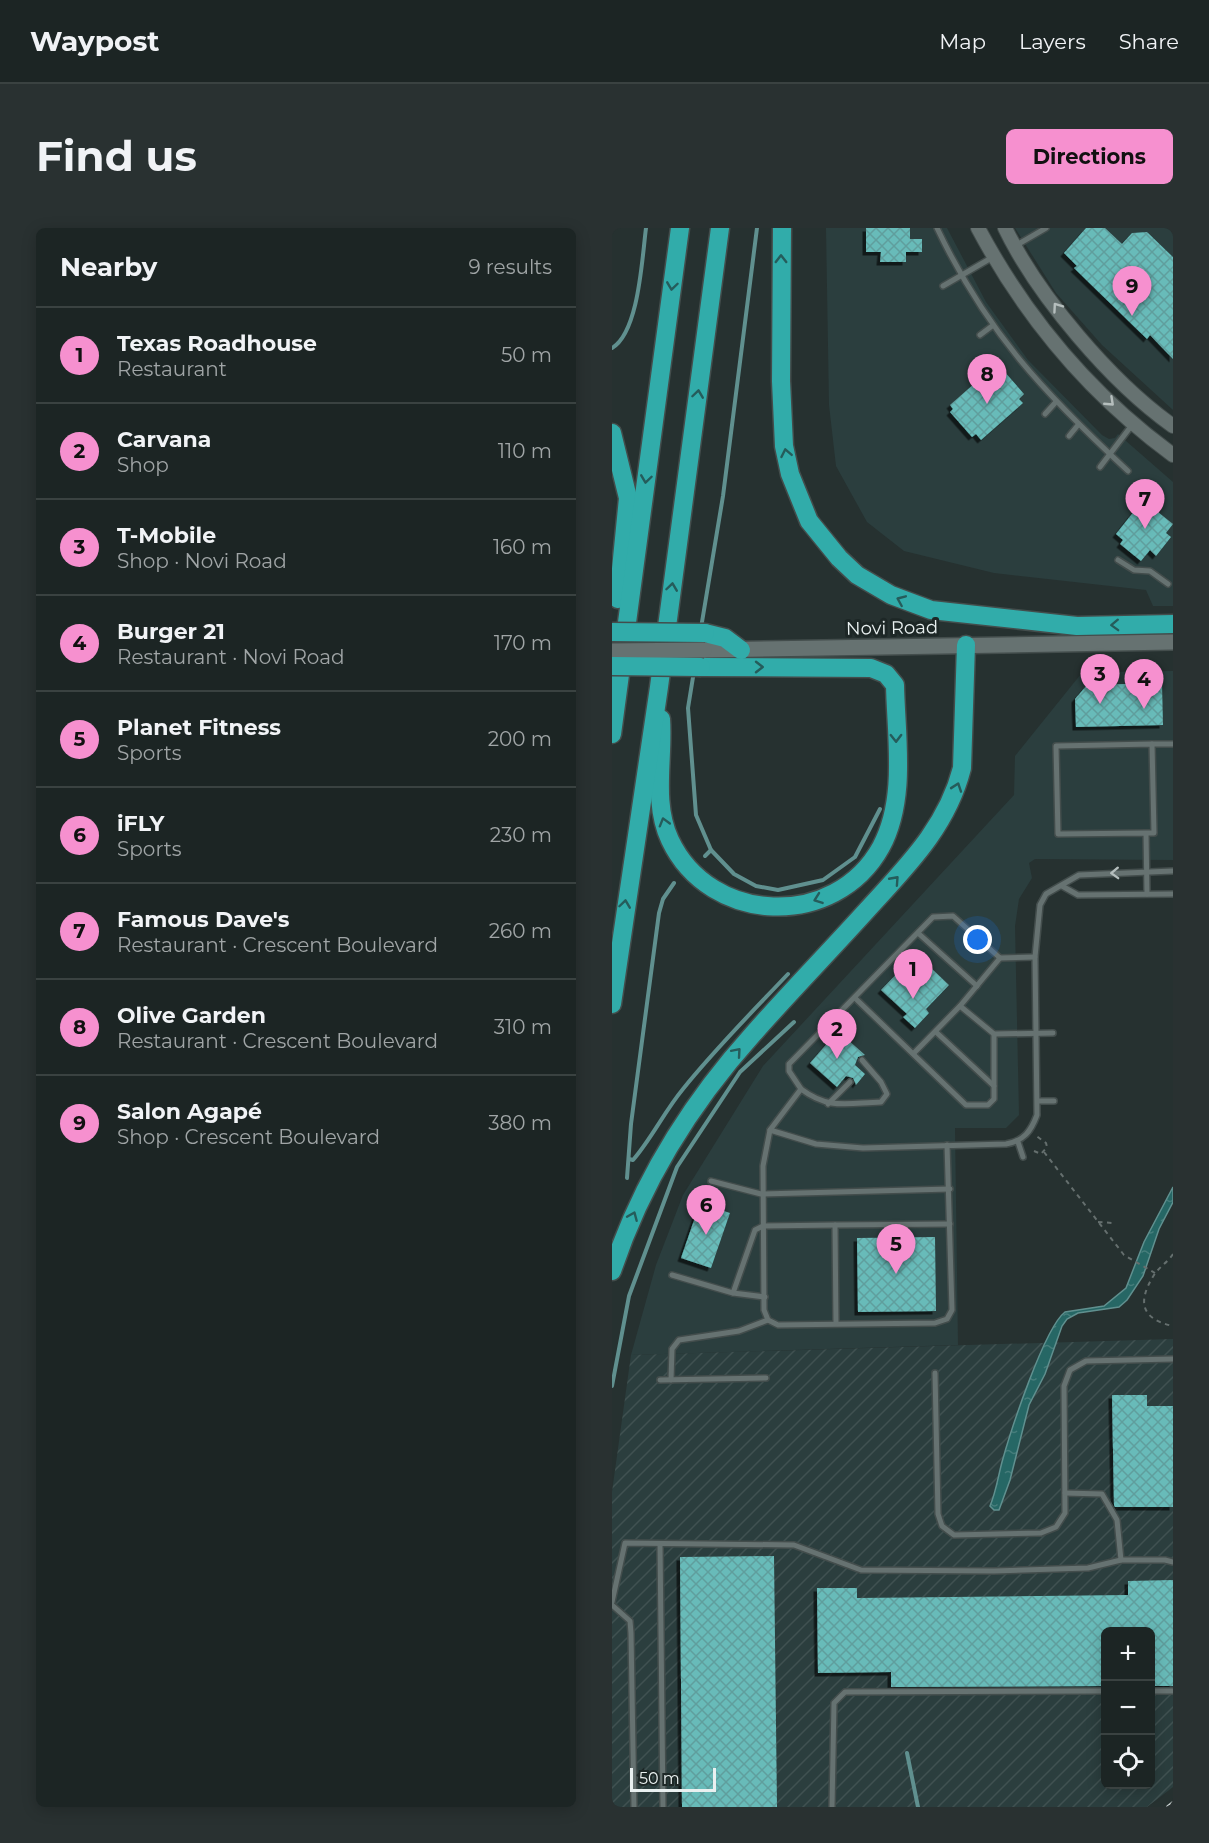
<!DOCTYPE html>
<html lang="en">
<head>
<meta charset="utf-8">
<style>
	:root { --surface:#1c2524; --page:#293131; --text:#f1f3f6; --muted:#a0a5a6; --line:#3a4241; --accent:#f690cf }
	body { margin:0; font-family:Montserrat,sans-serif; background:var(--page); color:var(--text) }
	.controls { position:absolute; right:18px; bottom:18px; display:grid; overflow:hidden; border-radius:9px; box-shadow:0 3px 15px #0003 }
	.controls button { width:54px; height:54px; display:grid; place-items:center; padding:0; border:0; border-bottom:2px solid var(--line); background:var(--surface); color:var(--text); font:30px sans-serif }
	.scale { position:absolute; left:18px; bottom:15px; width:86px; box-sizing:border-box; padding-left:6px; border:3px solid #e9f0f0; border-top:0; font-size:16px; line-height:21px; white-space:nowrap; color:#e9f0f0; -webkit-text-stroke:4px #1d2726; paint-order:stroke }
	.you { position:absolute; left:366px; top:712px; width:21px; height:21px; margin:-15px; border:4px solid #fff; border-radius:50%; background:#1a73e8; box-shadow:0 0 0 9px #1a73e833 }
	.badge { display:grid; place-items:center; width:39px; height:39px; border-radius:50%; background:var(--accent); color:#111; font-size:20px; font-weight:700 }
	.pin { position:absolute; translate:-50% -50px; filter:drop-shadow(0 2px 3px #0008) }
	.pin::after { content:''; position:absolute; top:32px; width:21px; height:18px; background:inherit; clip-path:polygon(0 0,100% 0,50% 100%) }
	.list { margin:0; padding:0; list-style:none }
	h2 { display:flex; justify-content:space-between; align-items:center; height:78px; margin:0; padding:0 24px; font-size:26px }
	h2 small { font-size:20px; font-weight:400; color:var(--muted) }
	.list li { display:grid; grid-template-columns:39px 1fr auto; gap:18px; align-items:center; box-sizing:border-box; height:96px; padding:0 24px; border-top:2px solid var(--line) }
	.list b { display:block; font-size:22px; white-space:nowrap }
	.list p { margin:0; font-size:20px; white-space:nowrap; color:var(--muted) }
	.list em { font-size:20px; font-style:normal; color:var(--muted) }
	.icon { flex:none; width:33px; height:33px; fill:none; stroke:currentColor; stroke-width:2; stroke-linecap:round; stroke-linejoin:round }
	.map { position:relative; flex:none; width:561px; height:1579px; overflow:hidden; border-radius:9px }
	header { display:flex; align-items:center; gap:36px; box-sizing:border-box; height:84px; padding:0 30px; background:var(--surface); border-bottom:2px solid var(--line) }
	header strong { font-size:28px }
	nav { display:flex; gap:33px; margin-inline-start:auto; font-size:21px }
	.intro { display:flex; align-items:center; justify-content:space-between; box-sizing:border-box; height:144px; padding:0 36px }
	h1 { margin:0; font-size:42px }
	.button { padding:15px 27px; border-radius:9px; background:var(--accent); color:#111; font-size:21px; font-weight:700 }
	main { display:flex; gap:36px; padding:0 36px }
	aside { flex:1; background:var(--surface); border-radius:9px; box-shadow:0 3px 15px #0003 }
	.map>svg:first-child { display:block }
	.built { fill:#2b3e3e }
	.industrial { fill:url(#industrial-furrows); fill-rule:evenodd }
	.water { fill:url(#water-ripples); stroke:#60908f; stroke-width:1.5 }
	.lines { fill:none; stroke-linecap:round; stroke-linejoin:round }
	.stream { stroke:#60908f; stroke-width:4 }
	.building { fill:url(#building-cross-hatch); filter:url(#shadow) }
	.service-casing { stroke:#434d4c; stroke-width:8 }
	.tertiary-casing { stroke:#434d4c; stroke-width:16 }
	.secondary-casing { stroke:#434d4c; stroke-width:18 }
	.motorway-casing { stroke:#434d4c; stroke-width:21 }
	.path { stroke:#656f6e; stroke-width:2; stroke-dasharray:4.5 4.5; stroke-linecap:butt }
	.service { stroke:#667271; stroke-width:5 }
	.tertiary { stroke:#667271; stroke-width:14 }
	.secondary { stroke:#667271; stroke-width:15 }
	.motorway { stroke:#31acaa; stroke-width:18 }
	.rail { stroke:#c9d1d0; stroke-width:4 }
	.secondary-bridge-casing { stroke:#434d4c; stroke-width:18; stroke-linecap:butt }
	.motorway-bridge-casing { stroke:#434d4c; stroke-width:21; stroke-linecap:butt }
	.secondary-bridge { stroke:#667271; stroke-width:15 }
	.motorway-bridge { stroke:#31acaa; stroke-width:18 }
	.oneway { stroke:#255c5b }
	.oneway2 { stroke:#b5bebd }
	.labels { text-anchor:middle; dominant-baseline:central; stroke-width:6; stroke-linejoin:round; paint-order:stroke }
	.street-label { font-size:18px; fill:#e9f0f0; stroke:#1d2726 }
</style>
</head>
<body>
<header>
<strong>Waypost</strong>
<nav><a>Map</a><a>Layers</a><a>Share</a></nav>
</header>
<div class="intro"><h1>Find us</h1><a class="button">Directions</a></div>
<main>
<aside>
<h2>Nearby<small>9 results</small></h2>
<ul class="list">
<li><span class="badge">1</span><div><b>Texas Roadhouse</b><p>Restaurant</p></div><em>50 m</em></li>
<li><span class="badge">2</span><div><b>Carvana</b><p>Shop</p></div><em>110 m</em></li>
<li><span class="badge">3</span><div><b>T-Mobile</b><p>Shop · Novi Road</p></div><em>160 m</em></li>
<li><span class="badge">4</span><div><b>Burger 21</b><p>Restaurant · Novi Road</p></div><em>170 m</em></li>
<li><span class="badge">5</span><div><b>Planet Fitness</b><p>Sports</p></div><em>200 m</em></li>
<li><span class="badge">6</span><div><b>iFLY</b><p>Sports</p></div><em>230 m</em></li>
<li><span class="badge">7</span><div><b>Famous Dave's</b><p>Restaurant · Crescent Boulevard</p></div><em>260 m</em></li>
<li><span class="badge">8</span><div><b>Olive Garden</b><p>Restaurant · Crescent Boulevard</p></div><em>310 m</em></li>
<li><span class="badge">9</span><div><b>Salon Agapé</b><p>Shop · Crescent Boulevard</p></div><em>380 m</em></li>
</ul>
</aside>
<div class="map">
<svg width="561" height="1579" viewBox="0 0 561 1579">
	<defs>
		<pattern id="industrial-furrows" width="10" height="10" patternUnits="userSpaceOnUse" patternTransform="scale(1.5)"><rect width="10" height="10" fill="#2b3e3e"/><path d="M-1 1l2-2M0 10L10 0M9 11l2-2" fill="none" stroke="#405151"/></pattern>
		<pattern id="water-ripples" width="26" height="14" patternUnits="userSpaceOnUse" patternTransform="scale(1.5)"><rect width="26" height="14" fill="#266765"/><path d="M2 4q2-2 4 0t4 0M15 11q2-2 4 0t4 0" fill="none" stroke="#467d7b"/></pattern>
		<pattern id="building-cross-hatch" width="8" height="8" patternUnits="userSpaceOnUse" patternTransform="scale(1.5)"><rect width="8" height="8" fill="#68bbb9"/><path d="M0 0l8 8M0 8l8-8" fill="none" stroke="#609e9d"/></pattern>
		<filter id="shadow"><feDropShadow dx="-3.5" dy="3.5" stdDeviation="0" flood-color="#0009"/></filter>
	</defs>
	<rect width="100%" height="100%" fill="#263130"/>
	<g class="built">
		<polygon points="214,0 335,0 374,74 416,132 490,207 497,211 503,210 506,206 561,254 561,378 541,378 534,362 382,345 292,323 255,294 224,238 217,177"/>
		<polygon points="403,0 561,0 561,182 490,117 444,65"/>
		<polygon points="473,441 489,444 561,443 561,632 423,631 417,635 420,650 407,671 403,698 407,887 394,900 343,900 346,1117 19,1127 44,1037 71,967 151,838 402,567 403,528"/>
	</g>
	<path class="industrial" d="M 561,1111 L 561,1559 L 535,1579 L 0,1579 L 0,1264 L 19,1127 ZM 494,1404 L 538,1404 L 538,1556 L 494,1556 Z"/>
	<path class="water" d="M 561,959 L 561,974 L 547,1001 L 531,1048 L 515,1072 L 507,1079 L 466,1085 L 455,1091 L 450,1098 L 433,1146 L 417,1177 L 398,1252 L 387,1282 L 382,1282 L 378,1278 C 384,1264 386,1249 390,1234 C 398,1205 432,1100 453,1084 L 492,1078 L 514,1060 L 532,1014 Z"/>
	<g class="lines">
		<g class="stream">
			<path d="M 0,120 C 27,104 30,30 34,0"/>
			<polyline points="89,400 111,268 145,0"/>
			<polyline points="82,443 76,480 84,587 99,622 122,646 144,658 166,662 211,652 243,629 268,581"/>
			<polyline points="93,628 99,622"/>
			<path d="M 17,931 L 21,932 C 40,910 52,884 71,861 C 103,821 141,783 176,746"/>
			<polyline points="15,950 19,896 47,685 51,671 62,655"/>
			<polyline points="0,1158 17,1068 65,939 128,844 182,794"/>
			<polyline points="295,1525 306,1579"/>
		</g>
	</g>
	<g class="building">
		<polygon points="254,0 298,0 298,11 310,11 310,24 294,24 294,34 268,34 269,24 254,24"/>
		<polygon points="474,0 493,0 510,16 520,5 535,4 561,29 561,131 538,107 535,111 462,40 465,38 452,25"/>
		<polygon points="380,140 386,148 392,143 412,166 407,171 411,175 369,212 364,206 360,209 338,184 341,181 338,177"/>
		<polygon points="531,272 561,296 554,305 559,309 544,328 538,322 529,333 508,316 511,312 504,306"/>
		<polygon points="550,455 551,497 464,499 463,471 475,457"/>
		<polygon points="301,729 313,741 316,737 337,757 314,781 317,785 303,800 291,789 295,786 269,762"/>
		<polygon points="226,803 253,827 246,829 243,837 253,846 244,857 241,850 234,848 225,859 198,835"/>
		<polygon points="88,975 118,985 99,1040 69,1030"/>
		<polygon points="323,1009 324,1083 246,1084 245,1010"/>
		<polygon points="500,1167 535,1167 535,1178 561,1178 561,1279 503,1279 502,1277"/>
		<polygon points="162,1328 165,1579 70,1579 68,1329"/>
		<polygon points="561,1352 561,1458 538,1458 538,1404 494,1404 494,1458 279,1459 279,1444 206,1445 205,1360 245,1360 245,1370 516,1367 516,1353"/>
	</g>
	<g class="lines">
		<defs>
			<g id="service">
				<path d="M 325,0 C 375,105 432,165 516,243"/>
				<polyline points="403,18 434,0"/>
				<polyline points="331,58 381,29"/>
				<polyline points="368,107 380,98"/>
				<polyline points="433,186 443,175"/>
				<polyline points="457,208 466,197"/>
				<polyline points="488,239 520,197"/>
				<polyline points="506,332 522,342 538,343 556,356"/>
				<polyline points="540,516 561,516"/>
				<polyline points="534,605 446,606 444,518 540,516 542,605 534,605 535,666"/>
				<polyline points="450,658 466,667 561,666"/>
				<polyline points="306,705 365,758"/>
				<polyline points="243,770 354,877 376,877 382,871 382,806"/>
				<polyline points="348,778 388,730"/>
				<polyline points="324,804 382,858"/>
				<polyline points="302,825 348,778 382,806 441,805"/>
				<path d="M 189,861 C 217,882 235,875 269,874 L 275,866 L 269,854 L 250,832"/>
				<polyline points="426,873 442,873"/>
				<polyline points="216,876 238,854"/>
				<path d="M 158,902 L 204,916 L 251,920 L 394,916 C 412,913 419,903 425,887 L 423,729 L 428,677 L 434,666 L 467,647 L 561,643"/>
				<polyline points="406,914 411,929"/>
				<polyline points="335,917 340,1082 335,1091 323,1095 166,1097 156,1092 152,1082 151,938 158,902 189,861 177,843 177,836 321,689 341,688 388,730 423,729"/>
				<polyline points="99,953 149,966 338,961"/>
				<polyline points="60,1047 121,1065 153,1069"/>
				<polyline points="121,1065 143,1002 151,998 223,997"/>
				<polyline points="224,1095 223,997 338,996"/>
				<polyline points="323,1145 326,1286 330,1298 342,1307 429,1305 444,1299 453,1285 452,1158 458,1142 474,1133 561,1131"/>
				<polyline points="48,1152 154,1150"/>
				<polyline points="59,1152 60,1121 67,1112 127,1103 156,1092"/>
				<polyline points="453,1265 490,1266 505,1292 509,1332"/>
				<polyline points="48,1316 51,1579"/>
				<polyline points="0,1374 13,1315 182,1317 249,1342 382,1343 476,1340 509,1332 553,1332 561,1334"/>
				<polyline points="0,1377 18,1393 19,1405 22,1579"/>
				<polyline points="538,1463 561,1463"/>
				<polyline points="220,1579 222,1475 233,1464 494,1463"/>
			</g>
			<g id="tertiary">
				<path d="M 366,0 C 414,90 479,167 561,227"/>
				<path d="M 393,0 C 426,68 499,154 561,198"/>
			</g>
			<polyline id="secondary" points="92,422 561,414"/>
			<g id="motorway">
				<polyline points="170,0 169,153 172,218 178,246 197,293 227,330 245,347 279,367 319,382 465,398 561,396"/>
				<polyline points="0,205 16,270 6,371"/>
				<polyline points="93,405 113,410 129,422"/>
				<path d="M 49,491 C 52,530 40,574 58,612 C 98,697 223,702 269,619 C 295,571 284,509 283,457 L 274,446 L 259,440 L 89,439"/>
				<polyline points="0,506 68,0"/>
				<polyline points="0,776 47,459 108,0"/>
				<path d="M 0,1043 C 30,953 78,876 141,806 C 178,764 217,724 255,682 C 295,638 335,599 350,540 L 354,417"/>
			</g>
		</defs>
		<use href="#service" class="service-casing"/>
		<use href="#tertiary" class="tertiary-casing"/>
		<use href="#secondary" class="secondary-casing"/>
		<use href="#motorway" class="motorway-casing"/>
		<g class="path">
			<polyline points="422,923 429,926 435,919 434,915 423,907"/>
			<polyline points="432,924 512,1027 543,1045"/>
			<polyline points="486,994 501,995"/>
			<path d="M 561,1026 C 556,1034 547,1039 542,1047 C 525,1074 529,1091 561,1098"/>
		</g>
		<use href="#service" class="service"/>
		<use href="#tertiary" class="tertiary"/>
		<use href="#secondary" class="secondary"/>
		<use href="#motorway" class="motorway"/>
		<polyline class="rail" points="556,1579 561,1575"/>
		<defs>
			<polyline id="secondary-bridge" points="0,423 92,422"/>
			<g id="motorway-bridge">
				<polyline points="0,404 93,405"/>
				<polyline points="0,438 89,439"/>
			</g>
		</defs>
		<use href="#secondary-bridge" class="secondary-bridge-casing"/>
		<use href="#motorway-bridge" class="motorway-bridge-casing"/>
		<use href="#secondary-bridge" class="secondary-bridge"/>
		<use href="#motorway-bridge" class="motorway-bridge"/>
	</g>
	<defs><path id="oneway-chevron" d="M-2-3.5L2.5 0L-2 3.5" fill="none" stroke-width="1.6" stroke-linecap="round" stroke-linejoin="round" transform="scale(1.5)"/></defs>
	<g class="oneway">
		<use href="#oneway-chevron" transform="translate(169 31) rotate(-90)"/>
		<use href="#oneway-chevron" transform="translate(60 58) rotate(98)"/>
		<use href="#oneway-chevron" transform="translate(86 166) rotate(-82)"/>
		<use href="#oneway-chevron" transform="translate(174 225) rotate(-101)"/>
		<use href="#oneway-chevron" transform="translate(34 251) rotate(98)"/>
		<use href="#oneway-chevron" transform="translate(60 359) rotate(-82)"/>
		<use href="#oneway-chevron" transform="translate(289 372) rotate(-157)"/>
		<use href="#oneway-chevron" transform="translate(503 397) rotate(178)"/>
		<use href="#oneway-chevron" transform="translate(147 439)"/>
		<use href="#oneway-chevron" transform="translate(284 510) rotate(89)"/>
		<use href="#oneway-chevron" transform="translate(345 559) rotate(-71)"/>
		<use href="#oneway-chevron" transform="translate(52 594) rotate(-106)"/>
		<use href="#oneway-chevron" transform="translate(283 652) rotate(-48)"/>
		<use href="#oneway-chevron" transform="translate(206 671) rotate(160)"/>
		<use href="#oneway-chevron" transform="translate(13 676) rotate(-82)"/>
		<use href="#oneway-chevron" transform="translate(125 824) rotate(-49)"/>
		<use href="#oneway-chevron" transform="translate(21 988) rotate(-67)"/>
	</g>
	<g class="oneway2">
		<use href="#oneway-chevron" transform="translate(445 79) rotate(-125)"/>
		<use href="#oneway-chevron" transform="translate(498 174) rotate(43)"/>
		<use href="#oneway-chevron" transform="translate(503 645) rotate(178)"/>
	</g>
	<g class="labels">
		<g class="street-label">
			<text transform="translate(280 400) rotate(-1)">Novi Road</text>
		</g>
	</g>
</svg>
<div class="controls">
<button>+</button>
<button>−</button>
<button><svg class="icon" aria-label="locate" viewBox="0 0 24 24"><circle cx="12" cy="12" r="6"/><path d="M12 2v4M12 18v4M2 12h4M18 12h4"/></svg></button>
</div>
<div class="scale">50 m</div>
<div class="you"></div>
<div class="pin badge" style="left:301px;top:771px">1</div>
<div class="pin badge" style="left:225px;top:831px">2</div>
<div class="pin badge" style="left:488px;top:476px">3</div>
<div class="pin badge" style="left:532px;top:481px">4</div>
<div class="pin badge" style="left:284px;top:1046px">5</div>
<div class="pin badge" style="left:94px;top:1007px">6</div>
<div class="pin badge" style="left:533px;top:301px">7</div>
<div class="pin badge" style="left:375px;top:176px">8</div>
<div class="pin badge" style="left:520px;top:88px">9</div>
</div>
</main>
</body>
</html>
